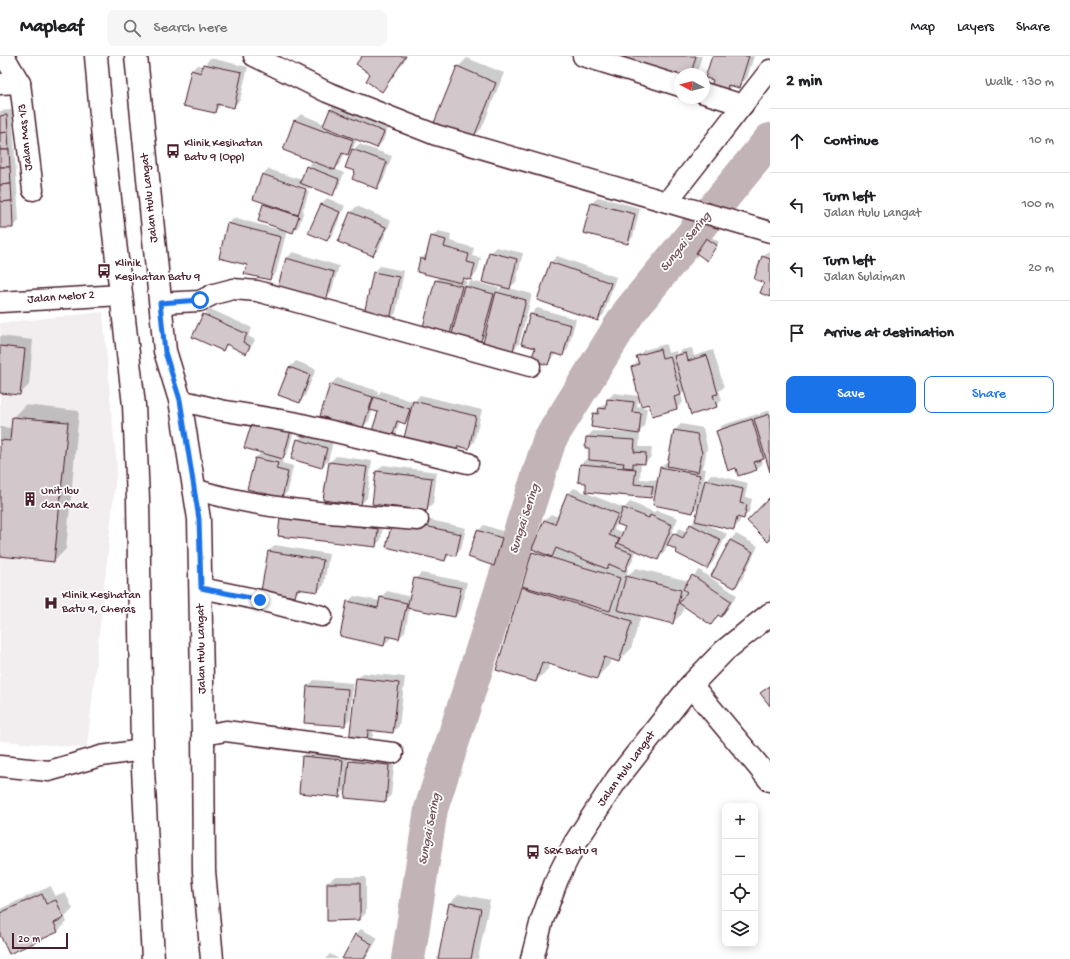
<!DOCTYPE html>
<html lang="en">
<head>
<meta charset="utf-8">
<style>
	:root { --surface:#fff; --page:#f6f6f6; --text:#202124; --muted:#757577; --line:#e0e0e0; --accent:#1a73e8 }
	body { margin:0; font-family:"Gochi Hand",sans-serif; background:var(--page); color:var(--text) }
	.controls { position:absolute; right:12px; bottom:12px; display:grid; overflow:hidden; border-radius:8px; box-shadow:0 2px 10px #0003 }
	.controls button { width:36px; height:36px; display:grid; place-items:center; padding:0; border:0; border-bottom:1px solid var(--line); background:var(--surface); color:var(--text); font:20px sans-serif }
	.compass { position:absolute; left:674px; top:12px; width:36px; height:36px; border-radius:50%; background:var(--surface); box-shadow:0 2px 10px #0003; rotate:277deg }
	.scale { position:absolute; left:12px; bottom:10px; width:56px; box-sizing:border-box; padding-left:4px; border:2px solid #4a1f2b; border-top:0; font-size:11px; line-height:14px; white-space:nowrap; color:#4a1f2b; -webkit-text-stroke:3px #fff; paint-order:stroke }
	.stop { position:absolute; width:12px; height:12px; margin:-9px; border:3px solid #1a73e8; border-radius:50%; background:#fff }
	.stop.end { background:#1a73e8; border-color:#fff; box-shadow:0 1px 4px #0008 }
	.list { margin:0; padding:0; list-style:none }
	h2 { display:flex; justify-content:space-between; align-items:center; height:52px; margin:0; padding:0 16px; font-size:17px }
	h2 small { font-size:13px; font-weight:400; color:var(--muted) }
	.list li { display:grid; grid-template-columns:26px 1fr auto; gap:12px; align-items:center; box-sizing:border-box; height:64px; padding:0 16px; border-top:1px solid var(--line) }
	.list b { display:block; font-size:15px; white-space:nowrap }
	.list p { margin:0; font-size:13px; white-space:nowrap; color:var(--muted) }
	.list em { font-size:13px; font-style:normal; color:var(--muted) }
	.actions { display:flex; gap:8px; padding:12px 16px }
	.actions a { flex:1; padding:9px 0; border:1px solid var(--accent); border-radius:8px; text-align:center; font-size:14px; color:var(--accent) }
	.actions .main { background:var(--accent); color:#fff }
	.icon { flex:none; width:22px; height:22px; fill:none; stroke:currentColor; stroke-width:2; stroke-linecap:round; stroke-linejoin:round }
	.map { position:relative; flex:none; width:770px; height:903px; overflow:hidden }
	header { display:flex; align-items:center; gap:24px; box-sizing:border-box; height:56px; padding:0 20px; background:var(--surface); border-bottom:1px solid var(--line) }
	header strong { font-size:19px }
	nav { display:flex; gap:22px; margin-inline-start:auto; font-size:14px }
	.search { width:280px; height:36px; background:var(--page); display:flex; align-items:center; gap:10px; box-sizing:border-box; padding:0 14px; border-radius:8px; color:var(--muted); font-size:15px }
	main { display:flex }
	aside { flex:1; background:var(--surface) }
	.map>svg:first-child { display:block }
	.built { fill:#f2eeef }
	.shadow { fill:#0003; fill-rule:evenodd }
	.lines { fill:none; stroke-linecap:round; stroke-linejoin:round }
	.river { stroke:#c1b3b6; stroke-width:34 }
	.building { fill:#d2c7cb; stroke:#4a1f2b }
	.minor-casing { stroke:#4a1f2b; stroke-width:23 }
	.tertiary-casing { stroke:#4a1f2b; stroke-width:25 }
	.secondary-casing { stroke:#4a1f2b; stroke-width:25 }
	.minor { stroke:#fff; stroke-width:20 }
	.tertiary { stroke:#fff; stroke-width:22 }
	.secondary { stroke:#fff; stroke-width:22 }
	.route { stroke:#1a73e8; stroke-width:5 }
	.labels { text-anchor:middle; dominant-baseline:central; stroke-width:3.5; stroke-linejoin:round; paint-order:stroke }
	.street-label { font-size:12px; fill:#4a1f2b; stroke:#fff }
	.poi-label { font-size:12px; fill:#4a1f2b; stroke:#fff; text-anchor:start }
	.water-label { font-size:13px; font-style:italic; fill:#74535c; stroke:#fff }
</style>
</head>
<body>
<header>
<strong>Mapleaf</strong>
<div class="search"><svg class="icon" aria-label="search" viewBox="0 0 24 24"><circle cx="10" cy="10" r="6"/><path d="M15 15l6 6"/></svg>Search here</div>
<nav><a>Map</a><a>Layers</a><a>Share</a></nav>
</header>
<main>
<div class="map">
<svg width="770" height="903" viewBox="0 0 770 903">
	<rect width="100%" height="100%" fill="#fff"/>
	<filter id="ink" filterUnits="userSpaceOnUse"><feTurbulence type="fractalNoise" baseFrequency=".025" numOctaves="2"/><feDisplacementMap in="SourceGraphic" scale="8" xChannelSelector="R" yChannelSelector="G"/><feConvolveMatrix kernelMatrix="1 2 1 2 8 2 1 2 1" color-interpolation-filters="sRGB"/></filter>
	<g filter="url(#ink)">
		<polygon class="built" points="103,256 111,351 117,410 87,692 0,685 0,267"/>
		<g class="shadow">
			<polygon points="363,0 407,0 387,29 381,35"/>
			<polygon points="624,0 702,0 697,16 695,18 680,18"/>
			<polygon points="713,0 754,0 747,22 738,31 732,29 726,36 714,24"/>
			<polygon points="210,2 248,11 240,44 234,50 221,47 220,50 214,56 191,15 197,9 204,10"/>
			<polygon points="467,2 504,17 482,72 473,82 458,11"/>
			<polygon points="337,48 389,70 383,85 377,91 357,83 353,92 347,98 345,97 340,107 335,113 344,117 338,132 332,138 311,130 310,133 264,118 264,120 309,135 304,151 302,153 304,154 299,170 293,176 287,174 276,217 270,223 248,208 228,168 234,162 277,173 278,171 264,149 266,147 262,119 268,113 302,124 307,111 313,105 284,93 295,64 301,58 325,68 331,53"/>
			<polygon points="12,54 19,165 13,171 0,171 0,55"/>
			<polygon points="359,88 392,100 383,125 377,131 356,115 353,94"/>
			<polygon points="598,141 640,152 633,181 627,187 585,176 592,147"/>
			<polygon points="327,142 345,150 333,178 327,184 309,176 322,148"/>
			<polygon points="357,150 391,165 379,193 373,199 351,156"/>
			<polygon points="438,175 451,178 450,185 474,192 472,200 481,202 477,217 471,223 465,222 463,224 467,225 465,231 471,225 499,232 498,235 503,230 490,197 496,191 523,197 516,226 509,232 532,238 519,288 513,294 486,279 481,284 455,271 449,277 436,224 440,220 421,203 427,197 432,181"/>
			<polygon points="710,180 719,186 709,201 707,183"/>
			<polygon points="769,195 770,195 770,240 765,226 763,201"/>
			<polygon points="293,196 339,210 331,237 325,243 279,230 287,202"/>
			<polygon points="557,200 616,221 604,258 598,264 551,206"/>
			<polygon points="380,210 404,215 396,257 390,263 365,257 374,216"/>
			<polygon points="537,252 576,263 568,293 562,299 556,297 554,301 548,307 536,291 531,258"/>
			<polygon points="210,253 252,272 248,280 255,284 251,291 245,297 228,288 222,294 204,259"/>
			<polygon points="0,280 33,284 29,329 20,338 0,336"/>
			<polygon points="666,288 668,297 676,295 677,299 682,294 692,292 694,300 713,294 724,331 719,335 722,344 716,350 685,334 681,338 683,346 677,352 649,347 632,311 638,305 638,300 644,294"/>
			<polygon points="296,305 316,313 305,340 299,346 280,339 290,311"/>
			<polygon points="337,322 378,335 377,340 381,335 414,346 420,339 482,354 474,386 468,392 462,390 456,398 410,362 405,367 400,365 396,378 390,384 379,355 373,353 369,365 363,371 321,359 331,328"/>
			<path d="M 614,337 L 639,340 L 637,350 L 647,352 L 644,371 L 637,378 L 640,378 L 639,391 L 652,391 L 651,401 L 645,407 L 641,407 L 640,423 L 658,424 L 660,412 L 666,406 L 669,406 L 675,374 L 681,368 L 703,372 L 707,391 L 704,409 L 701,412 L 706,413 L 703,427 L 711,418 L 748,427 L 745,441 L 752,443 L 749,456 L 743,462 L 741,461 L 739,467 L 733,473 L 705,467 L 727,478 L 713,506 L 707,512 L 679,493 L 668,488 L 664,497 L 658,503 L 637,494 L 631,508 L 626,513 L 628,513 L 626,521 L 636,512 L 689,525 L 699,514 L 737,539 L 727,554 L 721,560 L 719,558 L 711,567 L 684,549 L 682,558 L 672,567 L 641,559 L 631,593 L 619,605 L 611,602 L 609,609 L 597,621 L 549,607 L 548,613 L 536,625 L 521,532 L 523,530 L 533,497 L 536,494 L 534,493 L 545,464 L 551,458 L 558,461 L 568,438 L 574,432 L 624,452 L 630,446 L 654,456 L 657,454 L 678,462 L 668,486 L 670,487 L 674,478 L 680,472 L 687,476 L 691,469 L 696,463 L 700,449 L 693,456 L 656,436 L 651,441 L 588,426 L 581,408 L 587,402 L 590,403 L 590,391 L 587,381 L 593,375 L 631,377 L 631,376 L 594,358 L 606,346 L 608,347 L 608,343 ZM 617,467 L 626,471 L 624,477 L 614,473 Z"/>
			<polygon points="25,349 79,355 66,493 54,505 0,499 0,371 12,372 13,361"/>
			<polygon points="770,354 770,413 766,400 761,403 763,407 757,413 737,411 717,375 723,369 758,358 758,360 761,357"/>
			<polygon points="296,368 288,396 283,402 282,407 293,410 288,435 282,441 248,432 255,402"/>
			<polygon points="304,378 333,386 328,405 322,411 298,384"/>
			<polygon points="336,400 372,405 367,442 361,448 324,443 330,406"/>
			<polygon points="383,409 437,416 433,448 427,454 373,447 377,415"/>
			<polygon points="282,453 383,467 381,484 375,490"/>
			<polygon points="399,457 466,472 461,493 455,499 451,498 445,504"/>
			<polygon points="484,469 508,477 500,503 494,509 478,475"/>
			<polygon points="736,478 758,490 741,525 735,531 730,484"/>
			<polygon points="275,489 329,498 324,529 318,535 301,532 295,540 269,495"/>
			<polygon points="421,517 467,526 461,554 455,560 410,551 405,576 399,582 390,580 390,583 384,589 348,546 354,540 380,545 381,541 387,535 411,541 415,523"/>
			<polygon points="363,617 405,621 399,670 393,676 373,674 373,680 367,686 357,623"/>
			<polygon points="314,624 353,627 350,663 344,669 305,666 308,630"/>
			<polygon points="309,694 349,698 348,708 356,700 395,703 391,739 385,745 347,732 339,740 303,700"/>
			<polygon points="334,821 366,821 366,857 360,863 328,827"/>
			<polygon points="51,830 55,840 65,836 73,853 65,861 67,866 58,875 9,897 0,876 0,854 2,852"/>
			<polygon points="459,838 490,844 478,903 439,903 450,847"/>
			<polygon points="361,873 378,882 366,903 343,903 355,879"/>
			<polygon points="330,898 339,903 325,903"/>
		</g>
		<g class="lines">
			<polyline class="river" points="408,903 431,753 550,383 629,256 770,84"/>
		</g>
		<g class="building">
			<polygon points="362,0 406,0 382,36 366,25 370,18 356,8"/>
			<polygon points="623,0 696,0 691,18 680,18 680,23 622,5"/>
			<polygon points="712,0 749,0 739,32 728,29 726,37 710,32 713,24 705,22"/>
			<polygon points="203,8 242,16 234,52 217,48 215,57 183,50 191,14 201,17"/>
			<polygon points="457,10 496,27 473,83 434,67"/>
			<polygon points="330,53 384,76 377,92 323,70"/>
			<polygon points="7,59 8,76 0,77 0,60"/>
			<polygon points="294,64 326,76 327,74 353,84 348,99 342,97 335,114 283,94"/>
			<polygon points="8,76 9,94 0,94 0,77"/>
			<polygon points="352,93 387,106 377,133 352,123 355,115 345,112"/>
			<polygon points="0,94 9,94 10,111 0,111"/>
			<polygon points="306,110 339,123 333,140 300,127"/>
			<polygon points="0,111 10,111 11,128 0,129"/>
			<polygon points="262,118 306,133 298,159 253,143"/>
			<polygon points="11,128 12,145 0,146 0,129"/>
			<polygon points="12,145 13,172 0,172 0,146"/>
			<polygon points="591,147 635,158 628,188 583,177"/>
			<polygon points="263,148 299,160 293,177 258,165"/>
			<polygon points="321,148 340,156 327,185 308,177"/>
			<polygon points="350,156 386,171 373,200 338,186"/>
			<polygon points="227,167 281,181 270,224 244,218 247,209 219,202"/>
			<polygon points="431,180 446,184 444,191 469,198 467,206 475,208 471,224 463,222 461,227 417,216 420,202 425,204"/>
			<polygon points="706,182 717,189 707,205 696,197"/>
			<polygon points="489,196 517,203 510,233 482,226"/>
			<polygon points="762,200 770,203 770,241 760,237 764,227 754,223"/>
			<polygon points="286,202 334,216 326,245 278,230"/>
			<polygon points="550,206 611,227 598,265 537,244"/>
			<polygon points="373,216 399,221 390,264 364,258"/>
			<polygon points="435,224 462,230 450,278 423,271"/>
			<polygon points="464,230 494,238 481,285 452,278"/>
			<polygon points="496,236 526,244 513,295 483,287"/>
			<polygon points="203,258 247,278 243,286 250,290 246,298 226,288 223,295 192,281"/>
			<polygon points="530,258 571,269 563,300 552,297 548,309 531,304 535,292 521,288"/>
			<polygon points="0,290 25,293 20,339 0,337"/>
			<polygon points="660,293 662,302 670,300 681,339 674,341 677,353 652,360 649,348 641,350 631,311 639,308 636,300"/>
			<polygon points="686,297 688,305 707,299 718,338 713,339 717,351 691,359 674,300"/>
			<polygon points="289,311 310,319 300,347 278,339"/>
			<polygon points="330,328 373,341 363,372 353,370 351,377 325,369 327,362 320,360"/>
			<polygon points="374,341 410,353 405,368 397,365 391,385 371,378 378,356 370,354"/>
			<polygon points="607,343 634,346 632,356 641,357 639,378 591,371 593,357 598,358 599,352 606,353"/>
			<polygon points="413,345 476,360 469,393 458,390 456,399 403,386"/>
			<polygon points="770,358 770,416 754,363"/>
			<polygon points="12,361 68,366 54,506 0,500 0,384 10,385"/>
			<polygon points="253,363 291,374 283,403 244,392"/>
			<polygon points="752,363 764,403 754,406 757,414 738,420 736,412 728,415 716,375"/>
			<polygon points="674,374 697,378 702,397 698,416 667,410"/>
			<polygon points="586,381 635,384 634,396 646,397 645,408 633,407 633,412 623,411 624,407 589,404 589,392 585,392"/>
			<polygon points="297,383 327,392 322,412 291,403"/>
			<polygon points="255,402 278,407 276,413 288,416 282,442 247,433"/>
			<polygon points="329,406 367,411 361,449 323,444"/>
			<polygon points="580,408 636,413 634,428 653,430 651,442 586,436 586,427 578,426"/>
			<polygon points="660,411 700,419 693,457 653,449"/>
			<polygon points="376,415 432,422 427,455 372,448"/>
			<polygon points="705,424 743,433 740,447 747,449 744,463 737,461 734,474 695,465"/>
			<polygon points="567,437 618,458 609,479 619,483 616,491 632,497 625,515 609,508 607,513 556,492 552,501 532,493 544,464 555,468"/>
			<polygon points="770,441 770,484 768,486 747,465"/>
			<polygon points="623,452 649,462 650,459 672,469 658,504 618,487 625,471 617,468"/>
			<polygon points="281,453 334,467 378,473 376,491 278,480"/>
			<polygon points="393,463 461,478 456,500 447,498 445,505 386,491"/>
			<polygon points="690,468 721,484 707,513 676,497 677,494 667,489 673,477 683,482"/>
			<polygon points="477,474 502,482 494,510 468,501"/>
			<polygon points="730,484 753,496 735,532 711,520"/>
			<polygon points="268,495 323,504 318,536 297,533 295,541 261,535"/>
			<polygon points="532,496 620,522 610,555 522,530"/>
			<polygon points="692,519 731,545 721,561 718,559 711,569 679,547 687,536 683,533"/>
			<polygon points="626,520 681,534 673,568 617,554"/>
			<polygon points="414,522 461,532 455,561 407,552"/>
			<polygon points="521,531 632,565 619,606 604,601 597,623 542,606 536,626 496,614"/>
			<polygon points="380,541 407,547 399,583 386,580 384,590 340,580 347,545 378,552"/>
			<polygon points="356,622 399,627 393,677 368,674 367,687 349,686"/>
			<polygon points="307,630 348,633 345,670 304,667"/>
			<polygon points="770,630 770,650 760,637"/>
			<polygon points="302,700 343,704 340,741 299,737"/>
			<polygon points="349,705 389,709 386,746 345,742"/>
			<polygon points="327,827 360,827 360,864 327,865"/>
			<polygon points="42,838 46,848 56,844 64,862 54,867 58,876 9,898 0,879 0,857"/>
			<polygon points="449,847 481,853 471,903 438,903"/>
			<polygon points="355,878 372,888 364,903 342,903"/>
		</g>
		<g class="lines">
			<defs>
				<g id="minor">
					<polyline points="4,0 20,27 33,134"/>
					<polyline points="254,0 327,36 436,79 770,176"/>
					<polyline points="583,0 680,30"/>
					<polyline points="0,28 20,27"/>
					<polyline points="704,37 743,49"/>
					<polyline points="667,146 770,14"/>
					<polyline points="0,246 121,239"/>
					<polyline points="160,247 200,245 214,238 233,233 257,235 530,310"/>
					<polyline points="180,344 220,354 293,366 468,407"/>
					<path d="M 194,433 C 266,455 343,458 418,464"/>
					<polyline points="201,532 260,544 322,560"/>
					<polyline points="203,679 226,675 393,697"/>
					<polyline points="0,710 49,715 101,700 142,694"/>
				</g>
				<polyline id="tertiary" points="691,629 770,724"/>
				<g id="secondary">
					<polyline points="96,0 103,83 134,349 138,444 142,694 153,903"/>
					<polyline points="136,0 165,295 180,344 199,463 203,679 204,815 212,903"/>
					<polyline points="532,903 542,864 557,823 575,787 617,723 691,629 724,595 770,558"/>
				</g>
			</defs>
			<use href="#minor" class="minor-casing"/>
			<use href="#tertiary" class="tertiary-casing"/>
			<use href="#secondary" class="secondary-casing"/>
			<use href="#minor" class="minor"/>
			<use href="#tertiary" class="tertiary"/>
			<use href="#secondary" class="secondary"/>
		</g>
	</g>
	<g class="lines" filter="url(#ink)">
		<polyline class="route" points="200,244 160,247 165,296 180,344 199,463 201,532 260,544"/>
	</g>
	<defs>
		<symbol id="bus-bare" viewBox="-9 -9 18 18"><path d="M-5-6H5V4H4V6H2V4H-2V6H-4V4H-5ZM-3.5-4V0h7V-4ZM-3.5 1.2v1.5H-2V1.2ZM2 1.2v1.5H3.5V1.2Z" fill="#4a1f2b" stroke="#fff" stroke-width="2.5" paint-order="stroke"/></symbol>
		<symbol id="building-bare" viewBox="-9 -9 18 18"><path d="M-4-6H4V6H1V3H-1V6H-4ZM-2.5-4.3h1.7v1.8h-1.7ZM.8-4.3h1.7v1.8H.8ZM-2.5-1h1.7V.8h-1.7ZM.8-1h1.7V.8H.8Z" fill="#4a1f2b" stroke="#fff" stroke-width="2.5" paint-order="stroke"/></symbol>
		<symbol id="hospital-bare" viewBox="-9 -9 18 18"><path d="M-5-5h3v3.5h4V-5h3V5h-3V1.5h-4V5h-3Z" fill="#4a1f2b" stroke="#fff" stroke-width="2.5" paint-order="stroke"/></symbol>
	</defs>
	<g fill-rule="evenodd">
		<use href="#bus-bare" x="163" y="85" width="20" height="20"/>
		<use href="#bus-bare" x="94" y="205" width="20" height="20"/>
		<use href="#building-bare" x="20" y="433" width="20" height="20"/>
		<use href="#hospital-bare" x="41" y="537" width="20" height="20"/>
		<use href="#bus-bare" x="523" y="786" width="20" height="20"/>
	</g>
	<g class="labels">
		<g class="street-label">
			<text transform="translate(26 81) rotate(-96)">Jalan Mas 1/3</text>
			<text transform="translate(150 142) rotate(-96)">Jalan Hulu Langat</text>
			<text transform="translate(61 242) rotate(-4)">Jalan Melor 2</text>
			<text transform="translate(202 593) rotate(-91)">Jalan Hulu Langat</text>
			<text transform="translate(627 713) rotate(-54)">Jalan Hulu Langat</text>
		</g>
		<g class="poi-label">
			<text x="184" y="88">Klinik Kesihatan<tspan x="184" dy="14">Batu 9 (Opp)</tspan></text>
			<text x="115" y="208">Klinik<tspan x="115" dy="14">Kesihatan Batu 9</tspan></text>
			<text x="41" y="436">Unit Ibu<tspan x="41" dy="14">dan Anak</tspan></text>
			<text x="62" y="540">Klinik Kesihatan<tspan x="62" dy="14">Batu 9, Cheras</tspan></text>
			<text x="544" y="796">SRK Batu 9</text>
		</g>
		<g class="water-label">
			<text transform="translate(686 186) rotate(-51)">Sungai Sering</text>
			<text transform="translate(525 463) rotate(-72)">Sungai Sering</text>
			<text transform="translate(430 773) rotate(-79)">Sungai Sering</text>
		</g>
	</g>
</svg>
<div class="controls">
<button>+</button>
<button>−</button>
<button><svg class="icon" aria-label="locate" viewBox="0 0 24 24"><circle cx="12" cy="12" r="6"/><path d="M12 2v4M12 18v4M2 12h4M18 12h4"/></svg></button>
<button><svg class="icon" aria-label="layers" viewBox="0 0 24 24"><path d="M12 4l9 5-9 5-9-5zM3 14l9 5 9-5"/></svg></button>
</div>
<svg class="compass" viewBox="-18 -18 36 36"><path d="M0-13l5 13h-10z" fill="#e53935"/><path d="M0 13l5-13h-10z" fill="#757577"/></svg>
<div class="scale">20 m</div>
<div class="stop" style="left:200px;top:244px"></div>
<div class="stop end" style="left:260px;top:544px"></div>
</div>
<aside>
<h2>2 min<small>Walk · 130 m</small></h2>
<ul class="list">
<li><svg class="icon" aria-label="ahead" viewBox="0 0 24 24"><path d="M12 20V5M6 11l6-6 6 6"/></svg><div><b>Continue</b></div><em>10 m</em></li>
<li><svg class="icon" aria-label="left" viewBox="0 0 24 24"><path d="M17 20v-9H6M10 6l-5 5 5 5"/></svg><div><b>Turn left</b><p>Jalan Hulu Langat</p></div><em>100 m</em></li>
<li><svg class="icon" aria-label="left" viewBox="0 0 24 24"><path d="M17 20v-9H6M10 6l-5 5 5 5"/></svg><div><b>Turn left</b><p>Jalan Sulaiman</p></div><em>20 m</em></li>
<li><svg class="icon" aria-label="arrive" viewBox="0 0 24 24"><path d="M6 21V4h12l-3 4 3 4H6"/></svg><div><b>Arrive at destination</b></div></li>
</ul>
<div class="actions"><a class="main">Save</a><a>Share</a></div>
</aside>
</main>
</body>
</html>
